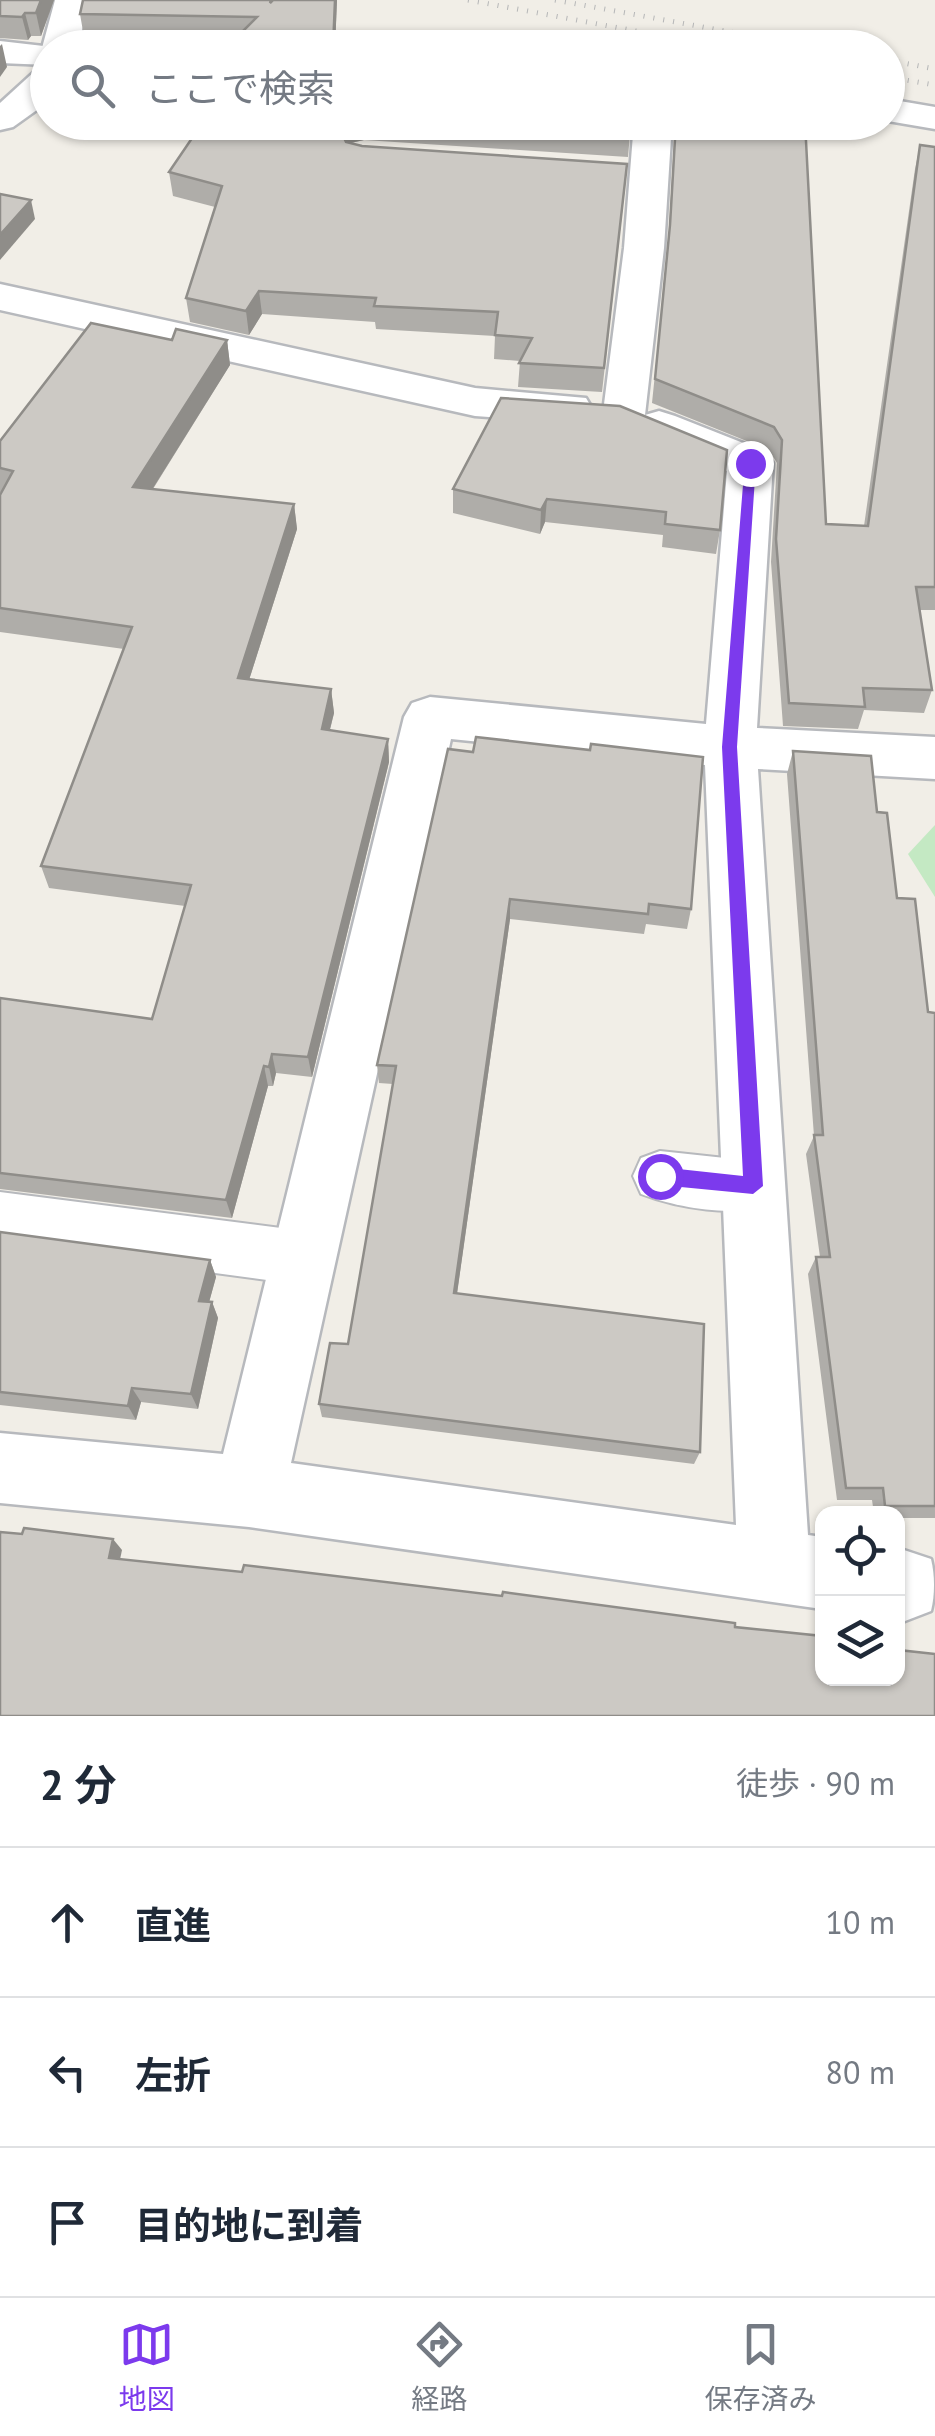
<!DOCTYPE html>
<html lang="ja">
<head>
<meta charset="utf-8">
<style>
	:root { --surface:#fff; --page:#f2f2f3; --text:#1f2937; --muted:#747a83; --line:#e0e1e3; --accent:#7c3aed }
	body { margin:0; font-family:"PT Sans","Noto Sans JP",sans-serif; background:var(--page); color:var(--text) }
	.controls { position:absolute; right:30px; bottom:30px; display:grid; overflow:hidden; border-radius:20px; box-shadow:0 2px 8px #0004 }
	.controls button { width:90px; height:90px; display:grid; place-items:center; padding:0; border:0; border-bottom:2px solid var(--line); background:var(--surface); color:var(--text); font:50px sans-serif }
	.stop { position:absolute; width:30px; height:30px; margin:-22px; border:8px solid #7c3aed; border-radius:50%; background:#fff }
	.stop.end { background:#7c3aed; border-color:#fff; box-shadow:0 2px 10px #0008 }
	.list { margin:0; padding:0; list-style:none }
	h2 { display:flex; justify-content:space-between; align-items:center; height:130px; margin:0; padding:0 40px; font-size:42px }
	h2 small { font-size:32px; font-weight:400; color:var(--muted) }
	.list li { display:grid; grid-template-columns:65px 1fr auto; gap:30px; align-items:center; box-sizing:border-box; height:150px; padding:0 40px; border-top:2px solid var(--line) }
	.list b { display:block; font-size:38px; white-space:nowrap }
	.list em { font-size:32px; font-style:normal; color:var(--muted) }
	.icon { flex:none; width:55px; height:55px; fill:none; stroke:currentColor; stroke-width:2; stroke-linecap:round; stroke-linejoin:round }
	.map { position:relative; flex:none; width:935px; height:1716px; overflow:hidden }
	.search { position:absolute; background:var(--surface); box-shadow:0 2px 8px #0004; left:30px; right:30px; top:30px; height:110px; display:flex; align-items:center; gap:25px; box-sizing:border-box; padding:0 35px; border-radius:55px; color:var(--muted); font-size:38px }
	.sheet { height:580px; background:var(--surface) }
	nav { display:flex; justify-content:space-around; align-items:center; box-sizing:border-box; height:140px; border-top:2px solid var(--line); background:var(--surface); font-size:28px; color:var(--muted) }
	nav a { display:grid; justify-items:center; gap:5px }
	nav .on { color:var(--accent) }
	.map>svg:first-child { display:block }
	.green { fill:#c4e9c3 }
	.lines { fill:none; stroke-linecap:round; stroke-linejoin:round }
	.service-casing { stroke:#b7b9bd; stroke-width:4 }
	.minor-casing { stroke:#b7b9bd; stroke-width:5 }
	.tertiary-casing { stroke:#b7b9bd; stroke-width:5 }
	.service { fill:#fff; fill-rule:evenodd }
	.minor { fill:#fff; fill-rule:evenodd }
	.tertiary { fill:#fff; fill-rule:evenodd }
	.rail { stroke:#b5b6b7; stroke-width:5; stroke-dasharray:1 9; stroke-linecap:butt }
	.wall { fill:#afada9 }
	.shaded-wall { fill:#8f8d89 }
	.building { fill:#ccc9c4; stroke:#8f8d89; stroke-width:2.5 }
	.route { fill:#7c3aed }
</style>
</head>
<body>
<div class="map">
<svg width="935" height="1716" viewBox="0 0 935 1716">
	<rect width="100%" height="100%" fill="#f1eee7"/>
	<polygon class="green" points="935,825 935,897 908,854"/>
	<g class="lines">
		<defs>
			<g id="service">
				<path d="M 660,1151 L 753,1161 L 772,1168 L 780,1186 L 772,1204 C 736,1218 677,1208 641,1194 L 633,1176 L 641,1158 Z"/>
				<polygon points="0,1192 304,1231 324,1239 332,1258 324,1277 304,1285 0,1244"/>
			</g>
			<g id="minor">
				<polygon points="0,41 61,48 48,48 48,65 0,63"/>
				<polygon points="48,68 48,102 13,127 0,130 0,103 35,71"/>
				<path d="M 634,122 L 672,122 L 664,248 L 645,415 L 659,411 L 675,416 L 766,452 L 773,463 L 757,728 L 935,737 L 935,779 L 758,769 L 808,1535 L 822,1537 L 822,1609 L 249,1527 L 0,1503 L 0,1433 L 223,1454 L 404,717 L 412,703 L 430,697 L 706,724 L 727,471 L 643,436 L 639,423 L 625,427 L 609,422 L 603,412 L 624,248 ZM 451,739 L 705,765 L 736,1525 L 291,1463 Z"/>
				<polygon points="0,284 475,388 586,398 592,408 586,418 570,423 475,416 0,310"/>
				<path d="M 898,1548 L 931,1559 C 935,1575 935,1595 931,1611 L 905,1621 L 898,1620 Z"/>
			</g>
			<g id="tertiary">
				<polygon points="55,0 89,0 78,48 48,48 48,56 42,48"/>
				<polygon points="888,99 935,107 935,129 888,121"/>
			</g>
		</defs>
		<use href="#service" class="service-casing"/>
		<use href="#minor" class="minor-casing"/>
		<use href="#tertiary" class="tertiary-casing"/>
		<use href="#service" class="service"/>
		<use href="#minor" class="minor"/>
		<use href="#tertiary" class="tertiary"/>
		<g class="rail">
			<polyline points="468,0 728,48"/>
			<polyline points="555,0 818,48"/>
			<polyline points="888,60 935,69"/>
			<polyline points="888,77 935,85"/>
		</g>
	</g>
	<g class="wall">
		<polygon points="0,0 54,0 41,36 31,36 28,40 0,38"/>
		<polygon points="337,0 335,48 232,48 232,42 234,40 84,37 80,14"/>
		<polygon points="203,122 631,122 628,157 364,140 351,143 362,146 625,187 602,392 518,387 520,361 494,359 495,336 376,329 375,322 262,314 249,335 190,322 186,298 215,207 173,196 169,172"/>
		<polygon points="675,122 805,122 826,524 864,526 915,169 920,145 935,147 935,610 919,610 932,690 924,713 864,710 858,729 783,726 771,562 777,463 769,450 652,403 668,248"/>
		<polygon points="172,340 227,340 230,365 153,489 294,504 297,529 249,680 331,689 334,713 330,730 388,739 389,762 312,1077 276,1073 273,1086 268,1086 232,1218 0,1189 0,998 152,1019 185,906 49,888 41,866 124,649 0,632 0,495 2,492 0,492 0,441"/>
		<polygon points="501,398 720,530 716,554 662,547 663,535 545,522 540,534 453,513 453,489"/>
		<polygon points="448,749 691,909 687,929 646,924 644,934 510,919 457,1293 700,1452 694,1464 322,1417 319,1404 348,1344 393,1084 379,1083 377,1065"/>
		<polygon points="793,751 877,812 897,898 928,1012 935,1013 935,1518 898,1518 898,1514 874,1514 872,1500 837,1500 808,1274 816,1257 820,1257 806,1154 814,1136 787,774"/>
		<polygon points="0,1232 210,1260 216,1277 209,1302 212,1302 218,1318 198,1409 141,1402 136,1420 0,1405"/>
	</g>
	<g class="shaded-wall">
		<polygon points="41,0 54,0 41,36 36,13"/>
		<polygon points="335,0 337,0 335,48 333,48"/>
		<polygon points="25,13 31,36 28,40 22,17"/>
		<polygon points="2,44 7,67 0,77 0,46"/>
		<polygon points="346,122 363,122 364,140 350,143 342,153 340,129"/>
		<polygon points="31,200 35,219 0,260 0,235"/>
		<polygon points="259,291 262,314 249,335 246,311"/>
		<polygon points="227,340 230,365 138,512 133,487"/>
		<polygon points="547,499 545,522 540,534 541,510"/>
		<polygon points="294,504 297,529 242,702 238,678"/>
		<polygon points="331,689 334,713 324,752 322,729"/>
		<polygon points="388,739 389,762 312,1077 308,1057"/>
		<polygon points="510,899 510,919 455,1308 454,1293"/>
		<polygon points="272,1054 276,1073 273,1086 269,1067"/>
		<polygon points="264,1066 268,1086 232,1218 226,1200"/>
		<polygon points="210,1260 216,1277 205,1317 199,1301"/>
		<polygon points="212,1302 218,1318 198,1409 191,1394"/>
		<polygon points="132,1388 141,1402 136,1420 128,1406"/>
		<polygon points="113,1539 122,1550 118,1569 109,1558"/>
	</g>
	<g class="building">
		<polygon points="0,0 41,0 36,13 25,13 22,17 0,16"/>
		<polygon points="83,0 271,0 270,3 273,0 335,0 333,48 239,48 232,42 257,17 80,14"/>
		<polygon points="203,122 346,122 340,129 346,142 362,146 627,164 604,368 519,363 532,338 495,335 498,312 374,306 376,298 259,291 246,311 186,298 222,186 169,172"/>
		<polygon points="455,122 631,122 630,133"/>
		<polygon points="676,122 805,122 826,524 868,526 920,145 935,147 935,587 916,587 932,690 863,688 865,707 789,703 776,539 782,440 774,427 655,379 670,225"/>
		<polygon points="0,194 31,200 0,235"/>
		<polygon points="91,323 172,340 176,329 227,340 133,487 294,504 238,678 331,689 322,729 388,739 308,1057 272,1054 269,1067 264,1066 226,1200 0,1173 0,998 152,1019 191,885 41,866 132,627 0,608 0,495 13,471 0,468 0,441"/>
		<polygon points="501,398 620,406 727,450 720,530 665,524 666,512 547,499 541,510 453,489"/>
		<polygon points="476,737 590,750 591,744 703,757 691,909 649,904 648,914 510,899 454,1293 704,1324 700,1452 319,1404 330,1343 348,1344 396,1066 377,1065 448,749 473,752"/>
		<polygon points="793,751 871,756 877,812 887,813 897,898 915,899 928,1012 935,1013 935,1506 885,1506 883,1488 846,1488 816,1257 830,1257 814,1135 823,1135"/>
		<polygon points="0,1232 210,1260 199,1301 212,1302 191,1394 132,1388 128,1406 0,1392"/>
		<polygon points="24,1528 113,1539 109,1558 242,1572 244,1565 502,1596 503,1592 735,1623 735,1627 822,1636 822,1678 898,1678 898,1650 935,1654 935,1716 0,1716 0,1532 22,1534"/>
	</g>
	<polygon class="route" points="745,460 756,463 737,747 763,1186 753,1194 660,1185 651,1176 660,1167 743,1176 722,747"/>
</svg>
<div class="controls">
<button><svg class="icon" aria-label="locate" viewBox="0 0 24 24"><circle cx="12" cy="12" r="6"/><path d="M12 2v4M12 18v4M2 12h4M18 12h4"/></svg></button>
<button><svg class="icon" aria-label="layers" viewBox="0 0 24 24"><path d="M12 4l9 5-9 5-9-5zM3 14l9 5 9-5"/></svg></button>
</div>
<div class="stop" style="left:660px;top:1176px"></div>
<div class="stop end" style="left:750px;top:463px"></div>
<div class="search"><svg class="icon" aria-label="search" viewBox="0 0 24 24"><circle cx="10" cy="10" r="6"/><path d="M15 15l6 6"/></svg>ここで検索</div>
</div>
<section class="sheet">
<h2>2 分<small>徒歩 · 90 m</small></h2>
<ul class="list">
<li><svg class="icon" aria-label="ahead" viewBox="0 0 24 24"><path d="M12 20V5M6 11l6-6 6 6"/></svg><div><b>直進</b></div><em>10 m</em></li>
<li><svg class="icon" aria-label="left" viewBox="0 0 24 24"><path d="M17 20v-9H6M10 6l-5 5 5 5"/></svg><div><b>左折</b></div><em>80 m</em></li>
<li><svg class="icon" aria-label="arrive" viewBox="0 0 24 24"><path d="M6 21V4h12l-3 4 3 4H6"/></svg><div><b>目的地に到着</b></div></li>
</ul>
</section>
<nav>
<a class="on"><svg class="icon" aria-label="map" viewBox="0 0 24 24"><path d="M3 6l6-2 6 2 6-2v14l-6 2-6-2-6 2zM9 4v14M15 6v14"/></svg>地図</a>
<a><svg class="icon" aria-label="directions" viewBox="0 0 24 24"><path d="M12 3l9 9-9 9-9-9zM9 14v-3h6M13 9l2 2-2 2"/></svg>経路</a>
<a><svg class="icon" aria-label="saved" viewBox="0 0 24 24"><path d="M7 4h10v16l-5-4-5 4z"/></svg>保存済み</a>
</nav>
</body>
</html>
